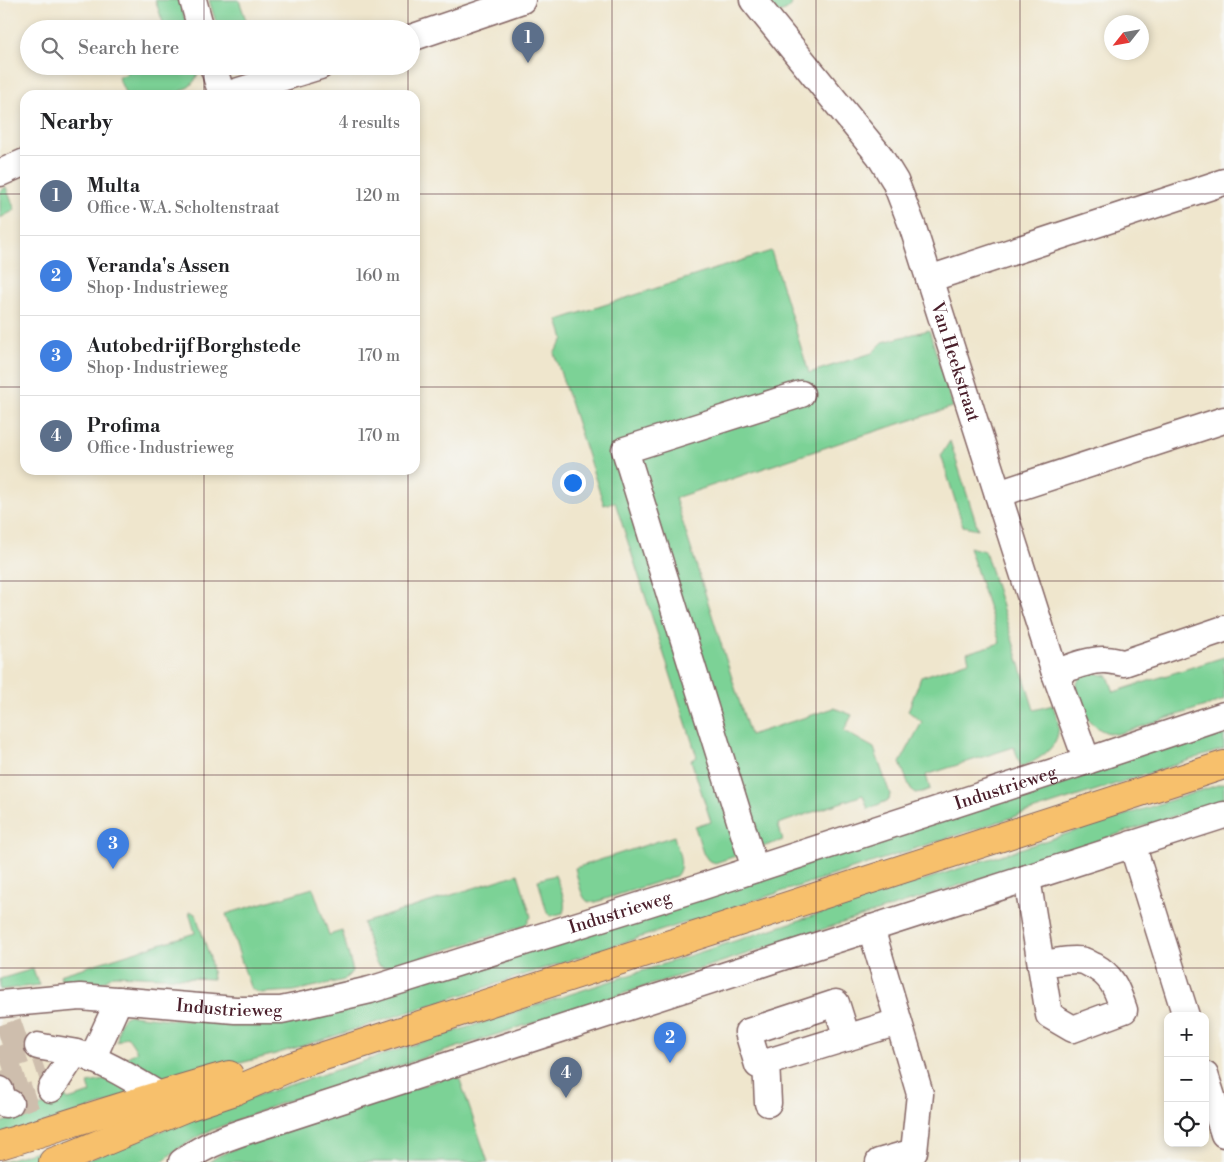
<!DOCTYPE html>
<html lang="en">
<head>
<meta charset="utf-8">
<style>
	:root { --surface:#fff; --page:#f6f6f6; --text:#202124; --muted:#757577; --line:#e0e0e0; --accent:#1f6fb2 }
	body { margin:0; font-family:"Libre Bodoni",serif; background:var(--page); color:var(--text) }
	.controls { position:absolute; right:15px; bottom:15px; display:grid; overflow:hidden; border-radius:10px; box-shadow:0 2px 8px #0003 }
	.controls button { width:45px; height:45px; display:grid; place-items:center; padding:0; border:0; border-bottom:1px solid var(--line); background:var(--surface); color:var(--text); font:25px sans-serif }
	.compass { position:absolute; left:1104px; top:15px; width:45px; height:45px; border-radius:50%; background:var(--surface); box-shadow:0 2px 8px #0003; rotate:239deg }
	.you { position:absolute; left:572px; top:482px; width:18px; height:18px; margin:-12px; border:4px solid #fff; border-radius:50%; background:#1a73e8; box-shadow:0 0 0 8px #1a73e833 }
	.badge { display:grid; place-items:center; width:32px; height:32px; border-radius:50%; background:var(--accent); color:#fff; font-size:16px; font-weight:700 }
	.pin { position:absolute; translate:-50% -41px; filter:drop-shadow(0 1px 2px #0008) }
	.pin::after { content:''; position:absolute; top:26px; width:18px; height:15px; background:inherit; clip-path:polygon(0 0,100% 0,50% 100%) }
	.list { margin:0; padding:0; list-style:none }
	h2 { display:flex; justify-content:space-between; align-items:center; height:65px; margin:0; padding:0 20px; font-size:21px }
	h2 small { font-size:16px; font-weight:400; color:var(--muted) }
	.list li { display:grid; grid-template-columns:32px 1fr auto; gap:15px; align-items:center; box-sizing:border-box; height:80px; padding:0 20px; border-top:1px solid var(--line) }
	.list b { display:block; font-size:19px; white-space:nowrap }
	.list p { margin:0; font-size:16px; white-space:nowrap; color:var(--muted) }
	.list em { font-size:16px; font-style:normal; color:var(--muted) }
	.icon { flex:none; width:28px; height:28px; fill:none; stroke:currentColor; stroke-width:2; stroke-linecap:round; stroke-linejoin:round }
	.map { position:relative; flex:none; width:1224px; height:1162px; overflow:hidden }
	.search { position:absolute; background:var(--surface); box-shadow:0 2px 8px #0003; left:20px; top:20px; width:400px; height:55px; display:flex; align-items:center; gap:12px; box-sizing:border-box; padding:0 18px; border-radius:28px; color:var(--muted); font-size:19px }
	.panel { position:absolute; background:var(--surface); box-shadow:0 2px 8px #0003; left:20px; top:90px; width:400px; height:385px; border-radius:15px }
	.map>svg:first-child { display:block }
	.green { fill:#7bd296; stroke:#627860 }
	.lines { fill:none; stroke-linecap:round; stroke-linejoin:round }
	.minor-tunnel { stroke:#cebead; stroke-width:26; stroke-dasharray:26 13; stroke-linecap:butt }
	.minor-casing { stroke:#846564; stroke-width:29 }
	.major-casing { stroke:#846564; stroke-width:30 }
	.minor { stroke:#fff; stroke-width:26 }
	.major { stroke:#f7c06c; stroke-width:28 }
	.grid { fill:none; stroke:#4a1f2b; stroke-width:1; stroke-opacity:0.55 }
	.labels { text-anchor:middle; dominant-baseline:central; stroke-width:4.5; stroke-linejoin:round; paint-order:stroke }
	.street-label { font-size:18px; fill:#4a1f2b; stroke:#f6f6f2 }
</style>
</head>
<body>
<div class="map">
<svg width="1224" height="1162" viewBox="0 0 1224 1162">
	<rect width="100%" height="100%" fill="#f6f6f2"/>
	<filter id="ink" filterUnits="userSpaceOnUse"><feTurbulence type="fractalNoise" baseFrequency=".02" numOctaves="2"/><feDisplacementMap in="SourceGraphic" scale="10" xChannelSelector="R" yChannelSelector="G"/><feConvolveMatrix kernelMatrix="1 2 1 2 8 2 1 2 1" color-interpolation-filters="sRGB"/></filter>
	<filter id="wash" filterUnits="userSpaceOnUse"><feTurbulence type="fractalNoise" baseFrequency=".0096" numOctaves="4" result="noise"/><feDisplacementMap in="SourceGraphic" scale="20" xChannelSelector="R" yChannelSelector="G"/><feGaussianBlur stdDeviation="1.12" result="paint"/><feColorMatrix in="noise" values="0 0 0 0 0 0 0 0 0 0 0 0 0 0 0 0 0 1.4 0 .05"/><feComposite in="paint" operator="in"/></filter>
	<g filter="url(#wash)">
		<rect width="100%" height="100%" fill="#efe6cd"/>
		<g class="green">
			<polygon points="155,0 179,0 188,29 164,29 165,28"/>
			<polygon points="209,0 239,0 249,29 218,29"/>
			<path d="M 766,0 L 789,0 L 792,4 C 789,10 784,12 777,13 Z"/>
			<polygon points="125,66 199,66 199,71 195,80 190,86 175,95 126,95 118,77 127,74"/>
			<polygon points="6,187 15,210 0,218 0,191"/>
			<polygon points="771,251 809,373 872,353 883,342 929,330 953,407 845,441 675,498 750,735 834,708 852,715 844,731 874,748 890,794 889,800 868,809 863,795 778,824 783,840 715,863 708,860 703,853 695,827 711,822 691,760 697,757 615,502 604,505 554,353 564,339 558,320"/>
			<polygon points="950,441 978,529 963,526 941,455"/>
			<path d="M 969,547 L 985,551 L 1034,710 L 1053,705 C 1054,710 1057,715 1058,721 C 1062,746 1041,759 1021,767 L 1014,747 L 926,775 L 930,789 L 922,792 L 915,793 L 911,790 L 900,763 L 922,722 L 908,711 L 921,677 L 969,661 L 967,653 L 1000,643 Z"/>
			<path d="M 1224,657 L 1224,700 L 1128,731 C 1125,732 1120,733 1117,734 C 1098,734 1082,717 1079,700 C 1078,695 1076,689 1077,684 C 1078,679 1083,675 1086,671 L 1108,676 L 1114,692 Z"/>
			<path d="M 1224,728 L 1224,749 L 325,1039 L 272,1055 L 165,1082 L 123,1060 L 137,1051 L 127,1036 L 117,1042 C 119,1030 117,1017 131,1015 L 175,1020 L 220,1021 Z"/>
			<polygon points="1224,783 1224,800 371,1075 287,1101 204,1133 176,1150 162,1162 83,1162 222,1107 481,1023"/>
			<path d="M 674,836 C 677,849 686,865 676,876 L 596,902 C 593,902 590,903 587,901 C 581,897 577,876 575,868 Z"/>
			<path d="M 518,874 L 530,913 L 531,917 L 526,924 L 521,927 L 394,966 C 389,967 383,969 378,965 C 373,961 366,931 363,923 Z"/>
			<path d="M 555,875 C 559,886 568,902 563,913 L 551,916 L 547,913 L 538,880 Z"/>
			<polygon points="313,888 329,935 342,931 352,967 352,971 349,975 344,980 294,991 260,993 255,991 250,987 226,914"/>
			<polygon points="189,912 192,912 196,915 210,958 213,979 114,975 98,985 63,984 60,975 195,933"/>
			<polygon points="33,969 39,985 0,990 0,979"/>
			<polygon points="454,1075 459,1077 488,1162 209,1162 218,1156 245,1144"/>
			<polygon points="105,1080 114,1083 136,1094 0,1137 0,1123 17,1117 17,1114 54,1102 52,1095 61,1092 68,1100 91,1093 88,1083"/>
			<polygon points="93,1134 67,1149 28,1162 0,1162"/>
		</g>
	</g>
	<g filter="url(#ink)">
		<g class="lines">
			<g class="minor-tunnel">
				<polyline points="0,1039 32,1028"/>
				<polyline points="0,1059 38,1046"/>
				<polyline points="0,1085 45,1070"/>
				<polyline points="10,1103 51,1089"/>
			</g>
			<defs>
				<g id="minor">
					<polyline points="193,0 201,29"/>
					<path id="s1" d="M 753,0 L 879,155 L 895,181 L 912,225 L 1055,673 L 1087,761"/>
					<polyline points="411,38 522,0"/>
					<polyline points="213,66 222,95"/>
					<polyline points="226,95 320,66"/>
					<polyline points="0,173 25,162"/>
					<polyline points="929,279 1224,182"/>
					<polyline points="998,494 1224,420"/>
					<path d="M 1055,673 C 1069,668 1090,659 1105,660 C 1111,660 1118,662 1124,663 L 1224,629"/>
					<polyline points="1132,844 1186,1016"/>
					<polyline points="755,869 625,450 801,394"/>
					<path d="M 1027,878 L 1049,1015 L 1073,1029 L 1124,1010 C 1117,991 1114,977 1094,966 C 1091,965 1087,962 1084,961 C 1074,958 1052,963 1041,964"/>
					<polyline points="871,928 920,1094 914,1152 879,1162"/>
					<path id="s2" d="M 0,1004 L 80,997 L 235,1010 L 281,1010 L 305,1005 L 370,990 L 697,888 L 1087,761 L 1224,715"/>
					<polyline points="847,1038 836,1003 748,1032 758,1065 898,1022"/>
					<path d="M 38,1046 C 50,1049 63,1050 76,1053 C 106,1062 132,1079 159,1095"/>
					<polyline points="92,1059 119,1000"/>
					<polyline points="766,1062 768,1103"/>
					<polyline points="1205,1075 1224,1134"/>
					<polyline points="51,1089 75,1053"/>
					<polyline points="0,1090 5,1104 10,1103"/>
					<path d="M 182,1162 C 200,1148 219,1140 240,1133 L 788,955 L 1224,815"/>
				</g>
				<g id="major">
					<path d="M 0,1145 C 76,1122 152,1096 229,1075"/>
					<polyline points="53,1162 75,1154 187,1107 232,1092 293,1066 1224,765"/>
				</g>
			</defs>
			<use href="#minor" class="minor-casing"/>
			<use href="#major" class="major-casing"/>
			<use href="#minor" class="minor"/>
			<use href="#major" class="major"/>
		</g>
	</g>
	<path class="grid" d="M 204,0 L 204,29M 408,0 L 408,29M 612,0 L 612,1162M 816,0 L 816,1162M 1020,0 L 1020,1162M 204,66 L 204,95M 408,66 L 408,95M 0,194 L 25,194M 415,194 L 1224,194M 0,387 L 25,387M 415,387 L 1224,387M 204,470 L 204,1162M 408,470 L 408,1162M 0,581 L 1224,581M 0,775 L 1224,775M 0,968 L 1224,968"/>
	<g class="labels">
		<g class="street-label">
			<text stroke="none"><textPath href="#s1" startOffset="421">Van Heekstraat</textPath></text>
			<text stroke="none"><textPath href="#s2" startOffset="1040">Industrieweg</textPath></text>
			<text stroke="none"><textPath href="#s2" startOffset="635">Industrieweg</textPath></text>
			<text stroke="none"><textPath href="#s2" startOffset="230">Industrieweg</textPath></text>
		</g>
	</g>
</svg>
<div class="controls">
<button>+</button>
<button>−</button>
<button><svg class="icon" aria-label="locate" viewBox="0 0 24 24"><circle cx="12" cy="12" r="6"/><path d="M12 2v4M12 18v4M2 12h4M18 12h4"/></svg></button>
</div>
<svg class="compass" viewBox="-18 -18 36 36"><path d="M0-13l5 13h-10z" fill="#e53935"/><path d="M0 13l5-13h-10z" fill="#757577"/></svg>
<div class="you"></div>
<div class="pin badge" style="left:528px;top:63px;background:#5c6f8a">1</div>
<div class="pin badge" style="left:670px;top:1063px;background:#3f7fe0">2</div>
<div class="pin badge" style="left:113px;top:869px;background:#3f7fe0">3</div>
<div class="pin badge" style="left:566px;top:1098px;background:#5c6f8a">4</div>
<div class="search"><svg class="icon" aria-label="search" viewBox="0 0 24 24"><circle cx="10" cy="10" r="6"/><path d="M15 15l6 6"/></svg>Search here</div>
<section class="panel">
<h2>Nearby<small>4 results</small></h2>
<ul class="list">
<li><span class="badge" style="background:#5c6f8a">1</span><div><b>Multa</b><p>Office · W.A. Scholtenstraat</p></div><em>120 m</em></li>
<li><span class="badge" style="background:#3f7fe0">2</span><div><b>Veranda's Assen</b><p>Shop · Industrieweg</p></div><em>160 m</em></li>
<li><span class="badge" style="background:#3f7fe0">3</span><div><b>Autobedrijf Borghstede</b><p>Shop · Industrieweg</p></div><em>170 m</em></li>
<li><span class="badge" style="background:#5c6f8a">4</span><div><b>Profima</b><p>Office · Industrieweg</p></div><em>170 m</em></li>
</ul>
</section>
</div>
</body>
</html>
